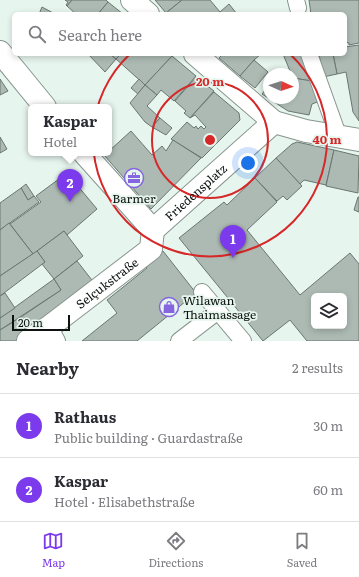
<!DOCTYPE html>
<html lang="en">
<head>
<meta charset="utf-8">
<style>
	:root { --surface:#fff; --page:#f2f2f3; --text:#2b2b33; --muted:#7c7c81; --line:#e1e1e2; --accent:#7c3aed }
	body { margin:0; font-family:Literata,serif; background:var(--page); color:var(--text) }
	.controls { position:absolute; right:12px; bottom:12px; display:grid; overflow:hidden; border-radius:6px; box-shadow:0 2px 6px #0003 }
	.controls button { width:36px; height:36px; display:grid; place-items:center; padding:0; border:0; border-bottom:1px solid var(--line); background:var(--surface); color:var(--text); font:20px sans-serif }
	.compass { position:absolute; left:263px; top:68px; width:36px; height:36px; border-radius:50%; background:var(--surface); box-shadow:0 2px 6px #0003; rotate:93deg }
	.scale { position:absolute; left:12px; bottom:10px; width:58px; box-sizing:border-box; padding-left:4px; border:2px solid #0d120f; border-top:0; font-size:11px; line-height:14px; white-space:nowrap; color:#0d120f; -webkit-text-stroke:3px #e7f5ef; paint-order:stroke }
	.you { position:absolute; left:248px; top:163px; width:14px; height:14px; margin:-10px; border:3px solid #fff; border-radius:50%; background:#1a73e8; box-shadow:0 0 0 6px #1a73e833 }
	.badge { display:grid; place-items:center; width:26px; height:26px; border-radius:50%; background:var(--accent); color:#fff; font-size:13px; font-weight:700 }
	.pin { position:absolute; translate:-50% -33px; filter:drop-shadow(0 1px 2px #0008) }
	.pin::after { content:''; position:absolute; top:21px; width:14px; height:12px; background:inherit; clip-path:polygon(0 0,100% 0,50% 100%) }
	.popup { position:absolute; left:28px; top:104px; width:84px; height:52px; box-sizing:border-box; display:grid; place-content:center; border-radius:6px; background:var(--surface); filter:drop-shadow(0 1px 3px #0005); font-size:13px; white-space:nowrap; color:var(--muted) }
	.popup b { font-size:15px; color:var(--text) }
	.popup::after { content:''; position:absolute; left:50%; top:100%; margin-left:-8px; border:8px solid transparent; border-top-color:var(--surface) }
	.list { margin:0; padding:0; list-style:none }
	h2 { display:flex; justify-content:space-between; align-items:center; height:52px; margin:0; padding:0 16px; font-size:17px }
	h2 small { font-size:13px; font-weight:400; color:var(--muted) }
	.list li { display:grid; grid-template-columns:26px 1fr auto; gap:12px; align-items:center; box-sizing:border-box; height:64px; padding:0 16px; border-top:1px solid var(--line) }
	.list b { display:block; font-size:15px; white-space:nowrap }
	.list p { margin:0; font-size:13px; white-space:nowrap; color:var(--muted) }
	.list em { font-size:13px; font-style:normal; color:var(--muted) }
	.icon { flex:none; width:22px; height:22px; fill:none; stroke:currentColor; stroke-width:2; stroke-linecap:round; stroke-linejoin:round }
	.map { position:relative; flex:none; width:359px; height:341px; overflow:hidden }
	.search { position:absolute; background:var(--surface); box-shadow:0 2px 6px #0003; left:12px; right:12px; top:12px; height:44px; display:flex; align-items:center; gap:10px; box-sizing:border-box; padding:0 14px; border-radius:6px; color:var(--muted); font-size:15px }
	.sheet { height:180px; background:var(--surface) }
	nav { display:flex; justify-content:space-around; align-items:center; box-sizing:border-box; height:56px; border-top:1px solid var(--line); background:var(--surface); font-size:11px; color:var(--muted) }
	nav a { display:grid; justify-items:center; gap:2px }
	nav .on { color:var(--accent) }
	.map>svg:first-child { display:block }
	.building { fill:#adbab4; stroke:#6a7671; fill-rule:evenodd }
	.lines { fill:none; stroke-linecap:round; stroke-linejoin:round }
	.pedestrian-casing { stroke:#88958f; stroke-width:18 }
	.minor-casing { stroke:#88958f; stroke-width:24 }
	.pedestrian { stroke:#fff; stroke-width:16 }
	.minor { stroke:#fff; stroke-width:22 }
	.ring { fill:none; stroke:#d62828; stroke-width:2 }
	.labels { text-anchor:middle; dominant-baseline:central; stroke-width:3.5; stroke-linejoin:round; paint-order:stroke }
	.street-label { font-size:12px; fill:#0d120f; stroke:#e7f5ef }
	.poi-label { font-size:12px; fill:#0d120f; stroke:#e7f5ef }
	.centre { fill:#d62828; stroke:#e7f5ef; stroke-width:2 }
	.ring-label { font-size:12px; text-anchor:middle; font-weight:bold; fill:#d62828; stroke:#e7f5ef; stroke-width:3.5; stroke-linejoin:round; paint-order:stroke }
</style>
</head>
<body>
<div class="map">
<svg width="359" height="341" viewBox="0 0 359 341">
	<rect width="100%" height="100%" fill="#e7f5ef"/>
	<g class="building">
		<polygon points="65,0 72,0 67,6 66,5 68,2"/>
		<polygon points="72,0 106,0 108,2 98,14 76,14 67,6"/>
		<polygon points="155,0 182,0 166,13"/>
		<polygon points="182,0 210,0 220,12 217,14 166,13"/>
		<polygon points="309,0 359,0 359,43 349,45 349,43 345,42 345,14 311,14"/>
		<polygon points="108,2 123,14 98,14"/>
		<polygon points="229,4 237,14 222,14 220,12"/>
		<polygon points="42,7 55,14 39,14"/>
		<polygon points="359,45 359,121 353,112 346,72 337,74 333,54 345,54 345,47"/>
		<polygon points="88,54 110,54 116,59 105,72"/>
		<polygon points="110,54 121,54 116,59"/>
		<polygon points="121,54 170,54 172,56 145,85 116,59"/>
		<polygon points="223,54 261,54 254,60 240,76 219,58"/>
		<polygon points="283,54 301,54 311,81 293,78 293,74 289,74 290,71"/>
		<polygon points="319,54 333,54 337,74 323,77"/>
		<polygon points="172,56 196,76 174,101 161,90 157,95 145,85"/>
		<polygon points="254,60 268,72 255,88 240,76"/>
		<polygon points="196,77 214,91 190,118 184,113 186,111 175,101"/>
		<polygon points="293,78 312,81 320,101 312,104 309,115 288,111 262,94 269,85 269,98 293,98"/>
		<polygon points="0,79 8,91 0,95"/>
		<polygon points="139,79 145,85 138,94 131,88"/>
		<polygon points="145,85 157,95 147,106 160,118 152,127 145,122 130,103"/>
		<polygon points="214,92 239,113 240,120 202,158 171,139 187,122 194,128 196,126 198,129 201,126 204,129 206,127 195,115 190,118"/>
		<polygon points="160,118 172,128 166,135 152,127"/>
		<polygon points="131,131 152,155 162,146 166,151 173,140 201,158 151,209 104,155 109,153 109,151"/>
		<polygon points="0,137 7,149 0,153"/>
		<polygon points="297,142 334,150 326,185 304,180 300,184 276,158 292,144"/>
		<polygon points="334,150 359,156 358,193 326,186"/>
		<polygon points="276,158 302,186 287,200 283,196 277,201 255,178"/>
		<polygon points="67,173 97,209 67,235 64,231 33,254 10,224 41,202 36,196"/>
		<path d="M 255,178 L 277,202 L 247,230 L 300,295 L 350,253 L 359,264 L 359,341 L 307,341 L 290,320 L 263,341 L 179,238 L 224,202 L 227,205 ZM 314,296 L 344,296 L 344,326 L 314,326 Z"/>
		<polygon points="26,184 34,196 28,200 21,188"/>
		<polygon points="21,188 28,200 34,196 39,202 0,230 0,203"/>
		<polygon points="358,197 359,197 359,212 354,210"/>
		<polygon points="9,223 33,254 0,276 0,230"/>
		<polygon points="64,231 83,256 54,279 42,264 45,262 37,251"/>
		<polygon points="37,251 45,262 0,296 0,276"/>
		<polygon points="163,251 196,293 137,341 82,341 117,313 107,300 147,268 145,266"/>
		<polygon points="77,261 95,284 28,333 18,319 61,290 54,279"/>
		<polygon points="54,279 61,290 0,330 0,318"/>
		<polygon points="5,293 15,308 0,318 0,296"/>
		<polygon points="18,319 28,333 17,341 0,341 0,330"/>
	</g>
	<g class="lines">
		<defs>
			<g id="pedestrian">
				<polyline points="296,0 298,8"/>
				<polyline points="309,54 338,135"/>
				<polyline points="202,292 243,341"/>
				<polyline points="49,327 57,341"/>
				<polyline points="179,341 218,311"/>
			</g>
			<g id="minor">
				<polyline points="132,0 148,14"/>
				<polyline points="0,52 45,107"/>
				<polyline points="195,54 274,122 306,131 359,140"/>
				<polyline points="84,153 153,230"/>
				<path id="s1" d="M 153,230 L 274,122"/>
				<path id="s2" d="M 28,341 L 49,327 L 151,249 L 153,230"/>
			</g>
		</defs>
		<use href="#pedestrian" class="pedestrian-casing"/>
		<use href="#minor" class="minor-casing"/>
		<use href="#pedestrian" class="pedestrian"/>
		<use href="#minor" class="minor"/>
	</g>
	<g class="ring">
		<circle cx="210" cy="140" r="58"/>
		<path d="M290 54A117 117 0 1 1 130 54"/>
	</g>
	<defs>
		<symbol id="office-ring" viewBox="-11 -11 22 22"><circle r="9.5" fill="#e7f5ef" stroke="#8665e0" stroke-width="1.5"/><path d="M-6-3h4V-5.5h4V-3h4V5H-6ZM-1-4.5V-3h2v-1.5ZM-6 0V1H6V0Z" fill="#8665e0"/></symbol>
		<symbol id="shop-ring" viewBox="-11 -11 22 22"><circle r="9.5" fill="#e7f5ef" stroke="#8665e0" stroke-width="1.5"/><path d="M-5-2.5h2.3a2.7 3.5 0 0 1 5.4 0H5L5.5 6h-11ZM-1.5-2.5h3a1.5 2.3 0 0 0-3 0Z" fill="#8665e0"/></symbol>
	</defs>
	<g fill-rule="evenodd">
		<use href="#office-ring" x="123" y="167" width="22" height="22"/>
		<use href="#shop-ring" x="158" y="296" width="22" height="22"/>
	</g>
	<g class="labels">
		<g class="street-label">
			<text stroke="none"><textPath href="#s1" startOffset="57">Friedensplatz</textPath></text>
			<text stroke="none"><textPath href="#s2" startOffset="98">Selçukstraße</textPath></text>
		</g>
		<g class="poi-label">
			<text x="134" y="198">Barmer</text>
			<text x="183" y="300" text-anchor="start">Wilawan<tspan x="183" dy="14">Thaimassage</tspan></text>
		</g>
	</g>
	<circle cx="210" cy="140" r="6" class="centre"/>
	<g class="ring-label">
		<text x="210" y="86">20 m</text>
		<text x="327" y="144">40 m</text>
	</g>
</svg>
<div class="controls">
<button><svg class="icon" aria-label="layers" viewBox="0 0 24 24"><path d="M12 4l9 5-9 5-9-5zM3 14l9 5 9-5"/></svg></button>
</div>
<svg class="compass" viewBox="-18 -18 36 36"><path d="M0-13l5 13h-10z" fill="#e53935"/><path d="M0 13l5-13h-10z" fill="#7c7c81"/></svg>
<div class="scale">20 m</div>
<div class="you"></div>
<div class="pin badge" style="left:233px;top:258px">1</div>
<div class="pin badge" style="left:70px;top:202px">2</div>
<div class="popup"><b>Kaspar</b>Hotel</div>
<div class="search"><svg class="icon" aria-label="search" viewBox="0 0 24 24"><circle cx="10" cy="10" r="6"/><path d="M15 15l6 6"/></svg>Search here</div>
</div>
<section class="sheet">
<h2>Nearby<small>2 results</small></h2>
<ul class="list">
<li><span class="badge">1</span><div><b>Rathaus</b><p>Public building · Guardastraße</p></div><em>30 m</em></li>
<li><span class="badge">2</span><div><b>Kaspar</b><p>Hotel · Elisabethstraße</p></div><em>60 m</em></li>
</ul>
</section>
<nav>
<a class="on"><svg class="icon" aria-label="map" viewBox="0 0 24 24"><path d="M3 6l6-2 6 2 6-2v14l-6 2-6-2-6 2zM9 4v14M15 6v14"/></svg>Map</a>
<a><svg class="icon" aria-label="directions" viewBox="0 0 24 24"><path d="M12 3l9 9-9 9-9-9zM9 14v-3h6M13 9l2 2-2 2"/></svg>Directions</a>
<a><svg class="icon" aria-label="saved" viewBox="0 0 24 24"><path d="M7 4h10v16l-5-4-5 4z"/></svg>Saved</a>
</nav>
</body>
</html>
